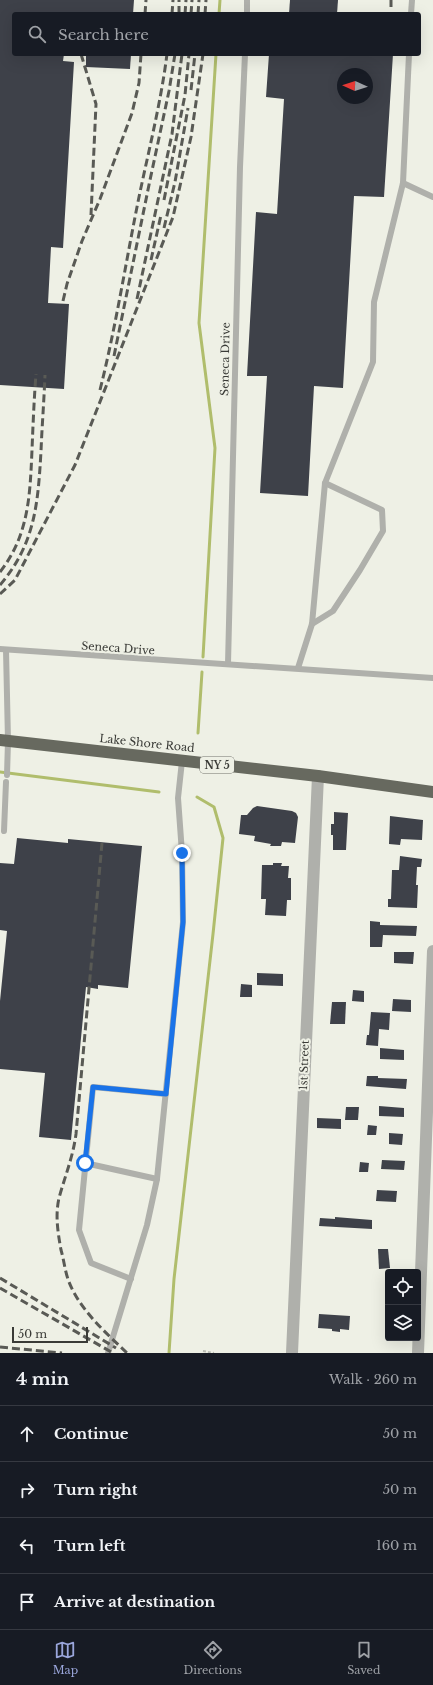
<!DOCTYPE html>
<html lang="en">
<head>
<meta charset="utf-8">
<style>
	:root { --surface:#171b24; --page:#20242c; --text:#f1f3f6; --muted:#9ea1a6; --line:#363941; --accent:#9aa6db }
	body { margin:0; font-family:"Libre Baskerville",serif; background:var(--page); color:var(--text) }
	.controls { position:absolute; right:12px; bottom:12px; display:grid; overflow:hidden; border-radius:4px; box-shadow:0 4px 16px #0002 }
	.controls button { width:36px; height:36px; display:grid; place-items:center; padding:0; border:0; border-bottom:1px solid var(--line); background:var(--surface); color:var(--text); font:20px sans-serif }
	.compass { position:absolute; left:337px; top:68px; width:36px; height:36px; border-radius:50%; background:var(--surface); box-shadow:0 4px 16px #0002; rotate:273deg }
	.scale { position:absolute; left:12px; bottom:10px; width:76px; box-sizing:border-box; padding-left:4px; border:2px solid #3a3b37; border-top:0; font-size:11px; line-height:14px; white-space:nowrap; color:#3a3b37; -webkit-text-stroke:3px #eef0e5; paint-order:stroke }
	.stop { position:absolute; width:12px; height:12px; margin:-9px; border:3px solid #1a73e8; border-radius:50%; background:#fff }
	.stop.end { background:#1a73e8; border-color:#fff; box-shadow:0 1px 4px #0008 }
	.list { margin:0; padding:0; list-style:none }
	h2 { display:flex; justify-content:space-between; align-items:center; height:52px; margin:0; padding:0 16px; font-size:17px }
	h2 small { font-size:13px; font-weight:400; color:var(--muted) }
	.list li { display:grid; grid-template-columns:26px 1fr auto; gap:12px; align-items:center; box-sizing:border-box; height:56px; padding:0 16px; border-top:1px solid var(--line) }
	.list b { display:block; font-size:15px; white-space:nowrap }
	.list em { font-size:13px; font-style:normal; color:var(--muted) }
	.icon { flex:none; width:22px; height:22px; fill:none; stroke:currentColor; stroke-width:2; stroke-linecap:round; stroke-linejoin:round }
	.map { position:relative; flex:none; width:433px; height:1353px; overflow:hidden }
	.search { position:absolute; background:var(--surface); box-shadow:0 4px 16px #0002; left:12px; right:12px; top:12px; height:44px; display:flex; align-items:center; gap:10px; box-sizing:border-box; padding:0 14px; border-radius:4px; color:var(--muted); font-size:15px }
	.sheet { height:276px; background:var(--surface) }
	nav { display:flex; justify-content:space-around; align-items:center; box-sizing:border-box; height:56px; border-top:1px solid var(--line); background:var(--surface); font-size:11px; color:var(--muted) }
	nav a { display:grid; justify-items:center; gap:2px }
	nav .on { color:var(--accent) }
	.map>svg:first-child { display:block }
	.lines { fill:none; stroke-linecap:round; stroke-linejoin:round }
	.stream { stroke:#b0bd6c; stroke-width:3 }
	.building { fill:#3e4149; fill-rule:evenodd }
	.path { stroke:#b8bab1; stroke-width:2; stroke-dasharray:3 2; stroke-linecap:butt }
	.lane { stroke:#afb0ab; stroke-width:6 }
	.street { stroke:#afb0ab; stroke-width:12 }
	.highway { stroke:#67695f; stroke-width:12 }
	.rail { stroke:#595a55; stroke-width:3; stroke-dasharray:8 4; stroke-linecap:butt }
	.route { stroke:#1a73e8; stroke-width:5 }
	.labels { text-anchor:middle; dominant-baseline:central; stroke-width:4; stroke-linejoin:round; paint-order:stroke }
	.shield { fill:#eef0e5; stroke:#70716b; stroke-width:1 }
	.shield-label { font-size:10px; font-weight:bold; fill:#3a3b37 }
	.street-label { font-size:11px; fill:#3a3b37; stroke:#eef0e5 }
</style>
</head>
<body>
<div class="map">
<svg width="433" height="1353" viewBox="0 0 433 1353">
	<rect width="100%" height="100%" fill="#eef0e5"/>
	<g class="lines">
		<g class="stream">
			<polyline points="219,14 220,0"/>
			<polyline points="203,657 215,448 199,323 216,54"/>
			<polyline points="198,733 202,672"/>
			<polyline points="0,772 159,792"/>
			<polyline points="169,1353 174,1279 213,934 223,838 214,807 197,797"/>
		</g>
	</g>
	<g class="building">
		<polygon points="0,0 134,0 133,14 14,14 14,54 64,54 63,61 74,62 63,248 51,247 48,303 69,304 64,389 0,385"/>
		<polygon points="290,0 338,0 337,14 289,14"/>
		<polygon points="86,54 131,54 130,69 86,67"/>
		<path d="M 269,54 L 393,54 L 384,197 L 354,196 L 343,388 L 314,386 L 308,496 L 260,493 L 267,376 L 247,376 L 256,212 L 277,214 L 284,99 L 266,97 ZM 343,74 L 367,74 L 367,98 L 343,98 Z"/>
		<polygon points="257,806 292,811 296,813 298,817 295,843 282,842 281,846 270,846 271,844 254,841 255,836 239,834 241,815 247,815 253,808"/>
		<polygon points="334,812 348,813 346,850 333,850 333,835 331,835 331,824 334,824"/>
		<polygon points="390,816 423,820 422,840 401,839 400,845 389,844"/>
		<polygon points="17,838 68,843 68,839 142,846 128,988 98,985 98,989 86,987 71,1140 39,1137 45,1073 0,1069 0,1001 7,931 0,930 0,863 14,864"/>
		<polygon points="400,856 422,859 421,867 417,867 416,885 418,885 417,908 388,907 388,899 391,899 392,870 399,870"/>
		<polygon points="273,863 282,863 281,866 289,866 288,878 291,878 291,900 287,900 286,916 265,915 266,899 261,899 262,865 273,865"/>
		<polygon points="370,921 380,922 380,925 417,926 416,936 383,935 382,947 370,947"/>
		<polygon points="394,952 414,952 413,964 394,963"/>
		<polygon points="257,973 283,974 283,986 257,985"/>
		<polygon points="241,984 252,985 252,997 240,997"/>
		<polygon points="353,990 364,991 364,1002 352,1001"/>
		<polygon points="393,999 411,1000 411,1012 392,1011"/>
		<polygon points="332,1002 346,1002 345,1024 330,1024"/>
		<polygon points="371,1012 390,1013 389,1030 379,1029 378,1046 366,1045 367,1035 369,1035"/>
		<polygon points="380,1048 404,1050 404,1060 380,1059"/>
		<polygon points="367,1076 378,1076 378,1078 407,1079 406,1089 366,1086"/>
		<polygon points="379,1106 404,1108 404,1117 379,1116"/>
		<polygon points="346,1107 359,1107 358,1120 345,1120"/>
		<polygon points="317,1118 341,1119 341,1129 317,1128"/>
		<polygon points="368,1125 377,1126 376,1135 367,1135"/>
		<polygon points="389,1133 403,1134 402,1145 389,1144"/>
		<polygon points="382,1160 405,1161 404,1170 381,1169"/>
		<polygon points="360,1162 369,1163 368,1172 359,1172"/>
		<polygon points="377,1190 397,1191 396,1202 376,1201"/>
		<polygon points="335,1217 372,1220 372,1229 319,1226 320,1218 335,1219"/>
		<polygon points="378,1249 388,1249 390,1268 379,1269"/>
		<polygon points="319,1314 350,1316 349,1330 340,1329 340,1332 332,1331 332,1329 318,1328"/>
	</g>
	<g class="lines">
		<polyline class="path" points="203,1351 214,1353"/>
		<g class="lane">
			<polyline points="247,14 247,0"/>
			<polyline points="411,14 412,0"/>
			<polyline points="403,183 433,197"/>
			<polyline points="312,624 333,611 360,570 383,531 382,510 325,483"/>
			<polyline points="0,649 433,678"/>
			<polyline points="6,650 8,741 7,775"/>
			<polyline points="228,664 240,167 245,54"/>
			<polyline points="298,668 312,624 325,483 373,362 374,302 403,183 409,54"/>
			<polyline points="4,831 6,782"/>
			<polyline points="85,1163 157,1179"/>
			<polyline points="131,1279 91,1263 79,1230 93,1087 166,1094"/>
			<polyline points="108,1353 147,1225 157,1179 183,922 182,853 178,798 182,761"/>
		</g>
		<g class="street">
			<polyline points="292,1353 318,776"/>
			<polyline points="418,1353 433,951"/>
		</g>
		<polyline class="highway" points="0,740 318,776 433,792"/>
		<g class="rail">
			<polyline points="391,7 391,0"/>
			<polyline points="145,14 146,0"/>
			<polyline points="172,14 173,0"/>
			<polyline points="179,14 179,0"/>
			<polyline points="185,14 186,0"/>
			<polyline points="191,14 192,0"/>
			<polyline points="198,14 199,0"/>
			<polyline points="205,14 206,0"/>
			<polyline points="81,54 96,104 91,215"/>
			<polyline points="191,90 195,54"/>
			<polyline points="164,200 185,95 189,54"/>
			<polyline points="164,228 175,182 188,108"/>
			<polyline points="151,260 161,215"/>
			<polyline points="137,299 172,134 182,54"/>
			<polyline points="63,301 67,284 82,241 100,199 132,113 139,83 141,54"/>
			<polyline points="114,356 150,180 169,91 175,54"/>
			<path d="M 100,390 C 116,326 126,261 139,197 C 149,149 161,102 167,54"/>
			<path d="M 0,572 C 29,535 30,495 32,450 C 33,425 34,400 36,374"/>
			<path d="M 0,585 C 35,544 38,504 41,451 C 42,426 44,401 45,375"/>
			<polyline points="0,594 15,580 75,465 173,217 191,137 203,54"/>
			<path d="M 102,843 L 76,1134 C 73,1157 65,1176 59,1198 C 55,1216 58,1233 61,1250 C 64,1260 65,1272 69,1282 C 80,1310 106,1333 127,1353"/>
			<polyline points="0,1278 116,1348"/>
			<polyline points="0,1288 113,1353"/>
			<polyline points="0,1347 62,1353"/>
		</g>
	</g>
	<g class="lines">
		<polyline class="route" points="85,1163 93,1087 166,1094 183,922 182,853"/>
	</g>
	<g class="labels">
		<rect class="shield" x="200" y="757" width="34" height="16" rx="3"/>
		<g class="shield-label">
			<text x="217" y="765">NY 5</text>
		</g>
		<g class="street-label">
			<text transform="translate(225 359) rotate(-89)">Seneca Drive</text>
			<text transform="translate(118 648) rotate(4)">Seneca Drive</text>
			<text transform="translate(147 743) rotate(6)">Lake Shore Road</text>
			<text transform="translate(304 1065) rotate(-88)">1st Street</text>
		</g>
	</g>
</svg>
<div class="controls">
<button><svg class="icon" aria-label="locate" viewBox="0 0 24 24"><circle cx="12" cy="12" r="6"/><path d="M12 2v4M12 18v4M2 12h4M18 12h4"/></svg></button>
<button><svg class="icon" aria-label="layers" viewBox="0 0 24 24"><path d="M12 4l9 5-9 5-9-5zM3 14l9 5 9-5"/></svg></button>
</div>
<svg class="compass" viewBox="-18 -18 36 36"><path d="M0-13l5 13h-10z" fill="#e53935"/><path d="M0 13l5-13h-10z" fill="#9ea1a6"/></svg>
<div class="scale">50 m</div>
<div class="stop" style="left:85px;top:1163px"></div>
<div class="stop end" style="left:182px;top:853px"></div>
<div class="search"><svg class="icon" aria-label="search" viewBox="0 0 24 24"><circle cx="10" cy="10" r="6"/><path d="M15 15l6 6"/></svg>Search here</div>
</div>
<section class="sheet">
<h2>4 min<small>Walk · 260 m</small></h2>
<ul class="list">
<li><svg class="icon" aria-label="ahead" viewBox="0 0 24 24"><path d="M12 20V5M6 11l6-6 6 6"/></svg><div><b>Continue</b></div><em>50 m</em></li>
<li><svg class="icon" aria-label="right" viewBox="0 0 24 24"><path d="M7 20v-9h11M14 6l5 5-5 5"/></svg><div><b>Turn right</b></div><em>50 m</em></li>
<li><svg class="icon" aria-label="left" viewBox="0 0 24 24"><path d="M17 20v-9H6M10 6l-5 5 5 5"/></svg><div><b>Turn left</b></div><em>160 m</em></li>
<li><svg class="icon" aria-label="arrive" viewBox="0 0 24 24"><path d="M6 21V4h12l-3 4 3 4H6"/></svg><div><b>Arrive at destination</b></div></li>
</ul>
</section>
<nav>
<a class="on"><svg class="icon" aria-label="map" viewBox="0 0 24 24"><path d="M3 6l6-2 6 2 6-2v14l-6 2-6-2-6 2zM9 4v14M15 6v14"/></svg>Map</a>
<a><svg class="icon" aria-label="directions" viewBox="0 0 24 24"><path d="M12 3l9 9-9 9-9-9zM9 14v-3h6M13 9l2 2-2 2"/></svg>Directions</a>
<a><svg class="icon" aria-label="saved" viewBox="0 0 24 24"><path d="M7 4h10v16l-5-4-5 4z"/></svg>Saved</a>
</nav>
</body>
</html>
